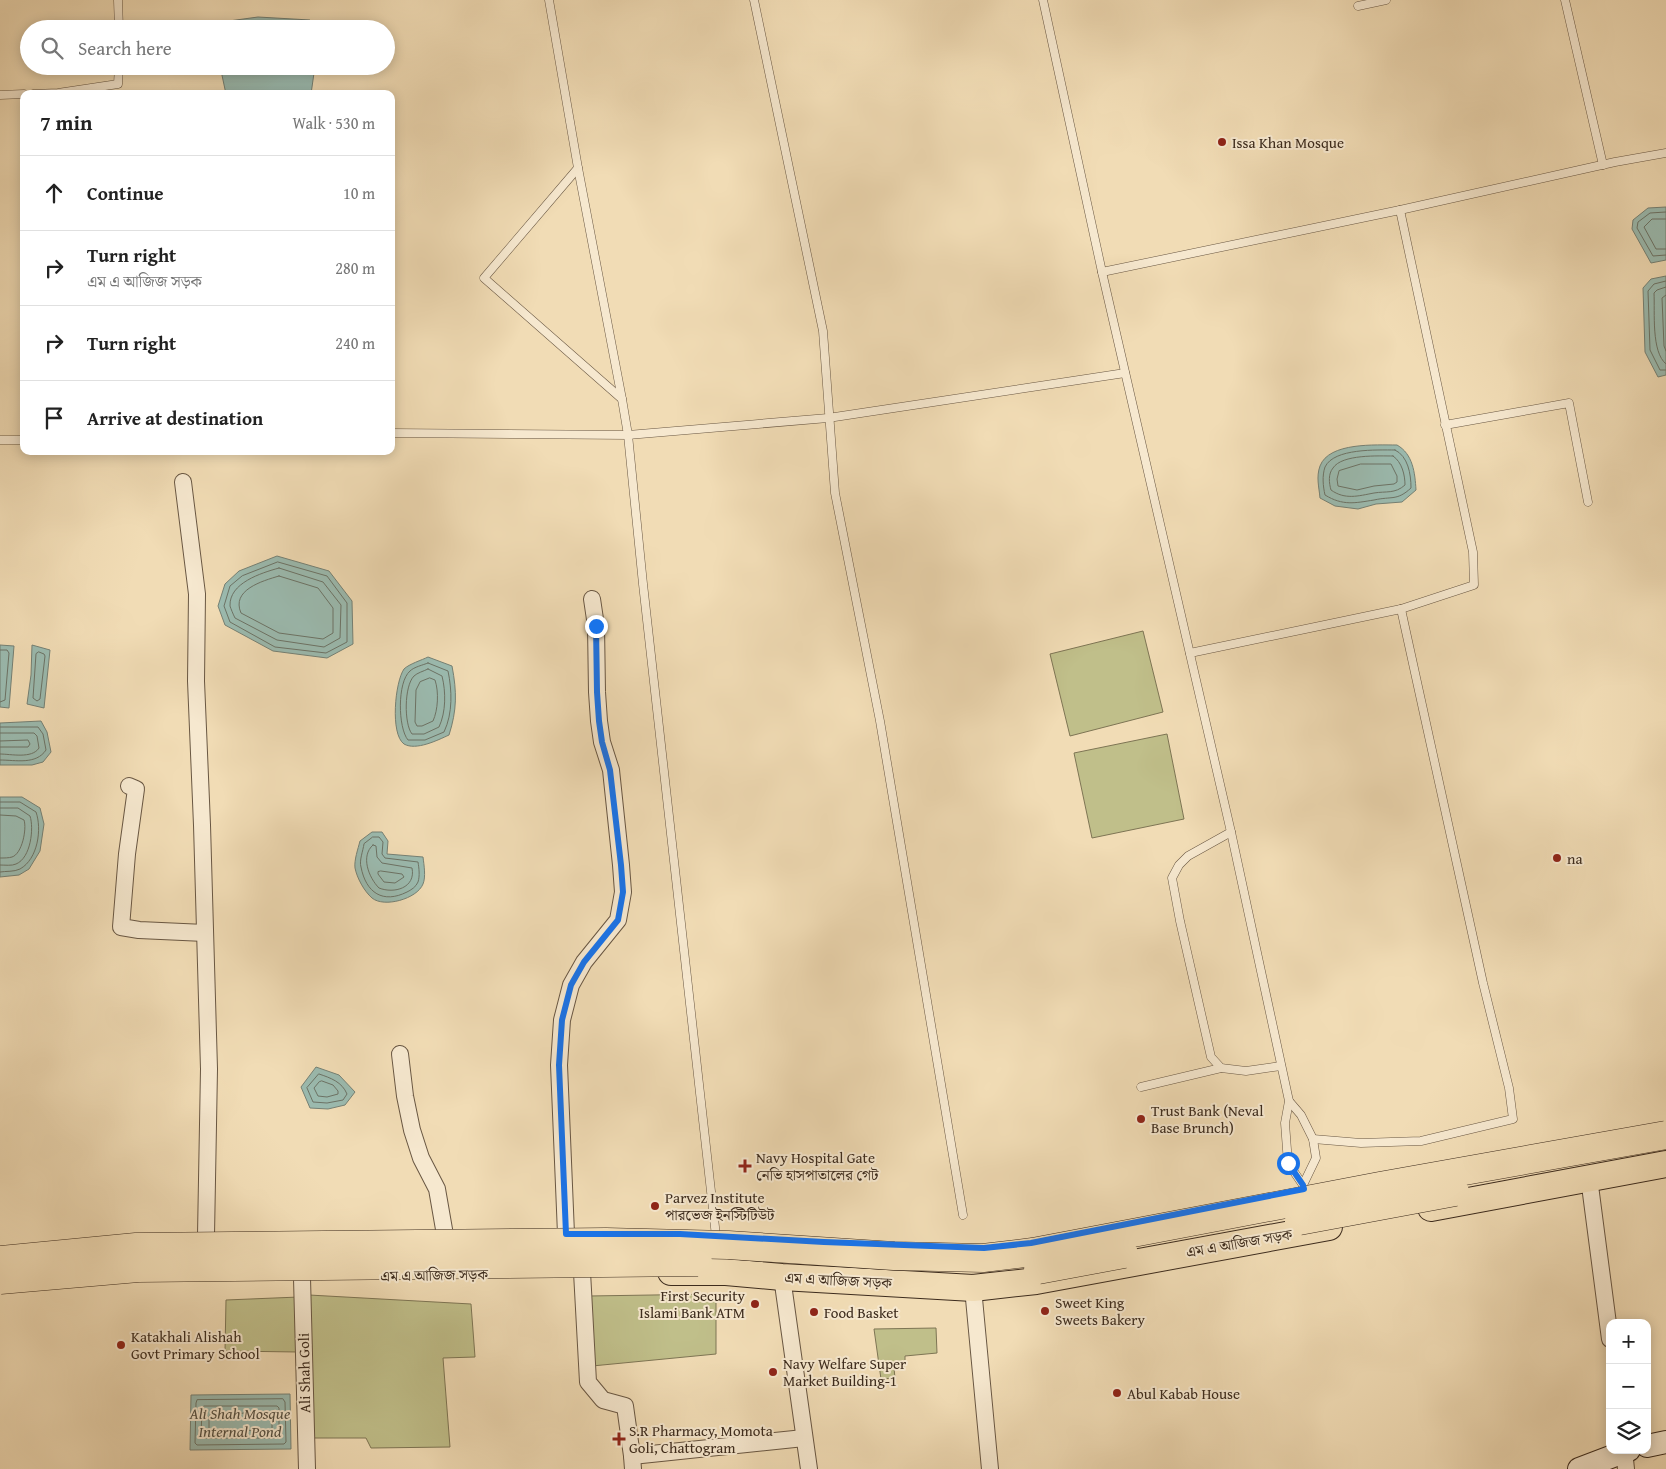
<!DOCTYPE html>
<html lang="en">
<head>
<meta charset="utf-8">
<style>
	:root { --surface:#fff; --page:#f2f2f2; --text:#222; --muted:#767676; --line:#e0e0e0 }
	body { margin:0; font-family:"Gentium Book Plus","Noto Serif Bengali",serif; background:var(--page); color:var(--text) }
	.controls { position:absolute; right:15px; bottom:15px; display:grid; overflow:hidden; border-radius:10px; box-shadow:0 2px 12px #0003 }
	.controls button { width:45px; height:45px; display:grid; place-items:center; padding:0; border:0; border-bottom:1px solid var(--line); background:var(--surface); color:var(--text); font:25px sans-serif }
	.stop { position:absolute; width:15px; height:15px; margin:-11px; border:4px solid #1a73e8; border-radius:50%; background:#fff }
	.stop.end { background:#1a73e8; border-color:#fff; box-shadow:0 1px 5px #0008 }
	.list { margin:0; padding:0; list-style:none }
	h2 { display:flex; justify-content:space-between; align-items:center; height:65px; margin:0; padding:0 20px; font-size:21px }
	h2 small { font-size:16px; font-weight:400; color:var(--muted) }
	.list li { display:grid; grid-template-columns:32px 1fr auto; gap:15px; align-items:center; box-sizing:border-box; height:75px; padding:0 20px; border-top:1px solid var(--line) }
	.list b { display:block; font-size:19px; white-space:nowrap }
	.list p { margin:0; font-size:16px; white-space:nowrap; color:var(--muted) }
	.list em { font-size:16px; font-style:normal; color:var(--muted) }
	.icon { flex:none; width:28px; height:28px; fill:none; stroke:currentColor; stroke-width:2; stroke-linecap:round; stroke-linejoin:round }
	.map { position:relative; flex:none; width:1666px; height:1469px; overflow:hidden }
	.search { position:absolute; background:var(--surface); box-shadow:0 2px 12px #0003; left:20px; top:20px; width:375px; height:55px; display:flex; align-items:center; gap:12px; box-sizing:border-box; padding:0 18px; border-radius:28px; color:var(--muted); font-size:19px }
	.panel { position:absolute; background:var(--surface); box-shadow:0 2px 12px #0003; left:20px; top:90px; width:375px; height:365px; border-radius:10px }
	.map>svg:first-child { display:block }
	.green { fill:#c0bf8a; stroke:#7e7554 }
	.water { fill:#9bbbb0; stroke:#758175 }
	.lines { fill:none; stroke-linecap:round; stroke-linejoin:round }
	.shore { stroke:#6c7366; stroke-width:1 }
	.lane-casing { stroke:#695743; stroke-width:9 }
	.street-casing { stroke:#695743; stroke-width:18 }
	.secondary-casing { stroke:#3c2b1d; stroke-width:24 }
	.primary-casing { stroke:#3c2b1d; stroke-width:28 }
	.lane { stroke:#f6e8cf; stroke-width:8 }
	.street { stroke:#f6e8cf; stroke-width:16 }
	.secondary { stroke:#f6e8cf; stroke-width:22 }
	.primary { stroke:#f1dcb5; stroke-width:26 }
	.highway-bridge-casing { stroke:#3c2b1d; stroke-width:29; stroke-linecap:butt }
	.highway-bridge { stroke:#f1dcb5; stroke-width:28 }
	.route { stroke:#1a73e8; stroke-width:6 }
	.poi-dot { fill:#8f2418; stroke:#f6e8cf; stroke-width:2 }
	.labels { text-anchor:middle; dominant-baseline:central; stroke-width:4; stroke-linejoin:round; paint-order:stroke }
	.poi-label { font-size:15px; fill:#3c2b1d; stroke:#f6e8cf; text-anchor:start }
	.street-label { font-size:15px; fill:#3c2b1d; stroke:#f6e8cf }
	.water-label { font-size:16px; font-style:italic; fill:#544f42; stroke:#f6e8cf }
</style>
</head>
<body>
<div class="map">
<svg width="1666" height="1469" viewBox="0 0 1666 1469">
	<rect width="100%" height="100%" fill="#f1dcb5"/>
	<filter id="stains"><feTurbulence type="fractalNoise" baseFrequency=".004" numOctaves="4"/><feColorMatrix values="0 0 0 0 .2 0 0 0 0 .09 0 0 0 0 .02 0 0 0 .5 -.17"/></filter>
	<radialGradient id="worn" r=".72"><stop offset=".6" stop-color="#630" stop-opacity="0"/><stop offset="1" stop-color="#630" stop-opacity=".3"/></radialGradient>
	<g class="green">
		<polygon points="1143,631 1163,712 1070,736 1050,654"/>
		<polygon points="1167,734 1184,819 1092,838 1074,753"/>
		<polygon points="716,1294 716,1354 592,1366 589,1296"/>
		<polygon points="309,1295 471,1304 475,1357 443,1358 450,1447 371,1448 366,1438 311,1438"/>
		<polygon points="299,1297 298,1352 225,1351 226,1300"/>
		<polygon points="936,1328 937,1353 905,1356 905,1366 894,1368 895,1378 881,1379 874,1329"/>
	</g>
	<g class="water">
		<polygon points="258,17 310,20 311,29 228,29 229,21"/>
		<polygon points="220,66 315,66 311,94 226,94"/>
		<polygon points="1666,207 1666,260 1651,263 1632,229 1633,220 1648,208"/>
		<polygon points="1666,276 1666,375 1658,377 1645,352 1643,288 1651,279"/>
		<path d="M 1397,445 C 1413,454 1415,473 1416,490 L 1402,502 L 1376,504 L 1358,509 L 1335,506 L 1320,498 C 1319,487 1316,477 1320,466 C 1329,442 1376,445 1397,445 Z"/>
		<polygon points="277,556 329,571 352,601 353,644 327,658 273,651 225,625 218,606 225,584 239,571"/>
		<polygon points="0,645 14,646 9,708 0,707"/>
		<polygon points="32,645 50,650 44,708 27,704 31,675"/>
		<path d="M 428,657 L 452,666 C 457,692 457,710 449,735 C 438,740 416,751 404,744 C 390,734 395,682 404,669 C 409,664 422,660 428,657 Z"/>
		<polygon points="41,721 47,732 51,752 43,762 32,765 0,765 0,723"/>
		<polygon points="0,797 22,797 40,808 44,824 40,851 29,869 19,875 0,877"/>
		<path d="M 372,832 L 382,832 L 388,841 L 387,854 L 423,857 C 424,865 426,877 423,884 C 417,899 384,908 372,898 C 364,891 357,878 355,868 C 354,860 358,849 360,841 Z"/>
		<polygon points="316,1067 339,1075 355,1092 345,1105 328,1109 310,1108 301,1087"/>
		<polygon points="290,1394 291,1449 190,1450 191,1395"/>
	</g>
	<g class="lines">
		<g class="shore">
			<polyline points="233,29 235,26 258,22 303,25 306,29"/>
			<polyline points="1666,212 1650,213 1638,222 1637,228 1653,256 1666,255"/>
			<polyline points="1666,219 1652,219 1644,227 1656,249 1666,249"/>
			<polyline points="1666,281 1654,284 1648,291 1650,350 1660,370 1666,370"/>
			<path d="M 1666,287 L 1657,290 L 1654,293 C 1655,312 1651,352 1666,364"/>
			<polyline points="1666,295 1662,298 1664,346 1666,351"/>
			<path d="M 1395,450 C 1408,456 1411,474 1411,488 C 1397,501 1392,496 1374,500 C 1355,503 1343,506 1325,495 C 1323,486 1322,476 1325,467 C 1334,448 1377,450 1395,450 Z"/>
			<path d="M 1393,456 C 1402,462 1405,475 1405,485 C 1395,494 1386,491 1374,493 C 1358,496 1345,500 1331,490 C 1329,483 1328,474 1333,468 C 1342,454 1379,456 1393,456 Z"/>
			<polygon points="1361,464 1391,464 1397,476 1397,482 1394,484 1374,486 1357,490 1338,486 1337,479 1339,471"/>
			<polygon points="278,562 327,576 347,603 347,642 326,653 275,647 230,622 224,606 230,586 242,576"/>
			<path d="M 279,568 L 323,582 L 341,605 L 340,638 L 324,647 L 277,640 L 235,618 C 233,614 231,609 230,606 C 229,583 261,573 279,568 Z"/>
			<path d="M 279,576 L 318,588 L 333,608 L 333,633 L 323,639 L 279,633 L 241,613 C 231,590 262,581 279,576 Z"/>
			<polyline points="0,650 7,650 9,653 5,700 0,702"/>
			<polygon points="39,652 44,654 45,656 40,699 37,701 33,698 36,654"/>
			<path d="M 428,663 L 448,671 C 452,690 453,713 444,732 L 425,740 L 408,740 C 398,728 397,682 410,671 C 414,667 423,665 428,663 Z"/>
			<path d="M 428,669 L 442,676 C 446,692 446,712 439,727 L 424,734 L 412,734 C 404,724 404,686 414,676 C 417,673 424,671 428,669 Z"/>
			<path d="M 430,678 L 435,680 C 439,692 438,710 433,721 L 422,726 L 417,726 L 415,722 L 416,690 L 420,682 Z"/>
			<path d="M 0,727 L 38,727 L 43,734 L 46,750 C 36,765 16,760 0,760"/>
			<path d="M 0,733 L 34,733 L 37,736 L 39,748 C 32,759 11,754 0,754"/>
			<polyline points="0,741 28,740 30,744 28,747 0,747"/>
			<path d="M 0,802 L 20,802 L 36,812 C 42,829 38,859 20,869 C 14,872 6,871 0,872"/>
			<path d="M 0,808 L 18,808 L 30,816 C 34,828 31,858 16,864 C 12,866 5,865 0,865"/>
			<path d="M 0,815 L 16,816 L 24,820 C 27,829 22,854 12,857 C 9,858 4,858 0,858"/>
			<path d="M 373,837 L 379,837 L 383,842 L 382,854 L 385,858 L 418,862 C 419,868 420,876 418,882 C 416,887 411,890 407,892 C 383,904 366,893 361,867 C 359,861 363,851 364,844 Z"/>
			<path d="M 373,845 L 376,846 L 377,857 L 382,863 L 412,868 C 416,888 394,894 379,888 C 369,878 360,856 373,845 Z"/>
			<polygon points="381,871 402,874 404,877 395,883 384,882 378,874 378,872"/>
			<path d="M 319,1074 C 331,1078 342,1082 347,1094 L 343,1100 L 327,1103 L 313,1102 L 307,1088 Z"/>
			<polygon points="322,1081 333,1085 338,1091 338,1094 327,1097 318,1096 314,1088 319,1082"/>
			<polygon points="283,1399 285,1402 286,1442 284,1444 197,1445 195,1443 196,1403 197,1400"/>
			<polygon points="204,1406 277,1406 279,1408 279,1436 277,1438 203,1438 201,1436 202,1409"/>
			<polygon points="269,1413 272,1416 272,1428 270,1430 212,1431 209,1429 209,1416 211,1414"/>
		</g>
		<defs>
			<g id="lane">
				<polyline points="118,0 119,29"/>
				<polyline points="549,0 578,168 622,399 628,435 643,584 716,1236"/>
				<polyline points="754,0 823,331 835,493 880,721 963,1215"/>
				<polyline points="1043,0 1102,272 1231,832 1289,1101 1285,1123 1288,1163 1303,1185 1305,1196"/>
				<polyline points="1565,0 1603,165"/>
				<polyline points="1358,6 1386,0"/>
				<polyline points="33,94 58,93 118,84 119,66"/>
				<polyline points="0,95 24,94"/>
				<polyline points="578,168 484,278 622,399"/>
				<polyline points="1102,272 1400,210 1615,162 1666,153"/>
				<polyline points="1445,425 1569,403 1588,502"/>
				<polyline points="391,433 628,435 828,418 1125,373"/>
				<polyline points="0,440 24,440"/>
				<polyline points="1190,653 1401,609 1474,585 1473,552 1400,210"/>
				<polyline points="1231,832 1188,856 1179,865 1172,878 1180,921 1211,1057 1221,1068 1246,1071 1281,1066"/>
				<polyline points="1141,1087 1221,1068"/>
				<polyline points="1289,1101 1301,1115 1313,1139 1316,1158 1303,1185"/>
				<polyline points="1313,1139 1361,1143 1421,1141 1513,1119 1509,1088 1483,983 1401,609"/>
			</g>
			<g id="street">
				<polyline points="183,482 197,594 196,681 202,825 209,1069 206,1235"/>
				<polyline points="129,786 136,789 127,854 121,927 139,930 205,933"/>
				<polyline points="400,1054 405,1096 412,1130 421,1158 437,1189 445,1235"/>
				<polyline points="1589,1178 1610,1339"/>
				<polyline points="566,1234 559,1065 562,1020 571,985 584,962 618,920 623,892 621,865 611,770 602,742 599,721 597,692 596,626 592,599"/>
				<polyline points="582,1272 588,1382 603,1400 625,1406 632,1456 633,1469"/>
				<polyline points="782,1277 809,1469"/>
				<polyline points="302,1278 307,1469"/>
				<polyline points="973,1288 990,1469"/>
				<polyline points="1624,1450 1626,1469"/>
				<polyline points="632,1456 804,1438"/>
			</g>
			<g id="secondary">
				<polyline points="1647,1446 1666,1442"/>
				<polyline points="1579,1469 1629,1450"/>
			</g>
			<g id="primary">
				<polyline points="1431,1208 1666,1164"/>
				<polyline points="671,1272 726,1272 782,1277 973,1288 1036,1281 1329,1227"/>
			</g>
		</defs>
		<use href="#lane" class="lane-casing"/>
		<use href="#street" class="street-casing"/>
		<use href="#secondary" class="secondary-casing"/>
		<use href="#primary" class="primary-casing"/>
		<use href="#lane" class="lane"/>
		<use href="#street" class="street"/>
		<use href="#secondary" class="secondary"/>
		<use href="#primary" class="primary"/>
		<defs>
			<g id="highway-bridge">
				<polyline points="1299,1221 1455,1192"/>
				<polyline points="0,1260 136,1247 606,1242 728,1245 894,1256 983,1258 1033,1252 1380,1186 1666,1135"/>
				<polyline points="1038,1270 1124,1254"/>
				<polyline points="0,1280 138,1268 698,1262"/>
			</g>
		</defs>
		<use href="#highway-bridge" class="highway-bridge-casing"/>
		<use href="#highway-bridge" class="highway-bridge"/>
	</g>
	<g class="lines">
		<polyline class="route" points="596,626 597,692 599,721 602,742 610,770 621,865 623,892 618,920 584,962 571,985 562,1020 559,1065 566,1234 680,1234 824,1242 984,1248 1031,1243 1304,1189 1303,1185 1288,1163"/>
	</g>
	<g class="poi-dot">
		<circle cx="1222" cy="142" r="5"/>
		<circle cx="1557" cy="858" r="5"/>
		<circle cx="1141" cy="1119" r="5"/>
		<path d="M742.5 1158.5h5v5h5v5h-5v5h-5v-5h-5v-5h5z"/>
		<circle cx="655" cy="1206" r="5"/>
		<circle cx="755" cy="1304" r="5"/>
		<circle cx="1045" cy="1311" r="5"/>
		<circle cx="814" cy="1312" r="5"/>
		<circle cx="121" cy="1345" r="5"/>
		<circle cx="773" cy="1372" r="5"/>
		<circle cx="1117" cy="1393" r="5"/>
		<path d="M616.5 1431.5h5v5h5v5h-5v5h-5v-5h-5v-5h5z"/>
	</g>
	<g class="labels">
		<g class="poi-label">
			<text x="1232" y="142">Issa Khan Mosque</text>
			<text x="1567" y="858">na</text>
			<text x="1151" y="1110">Trust Bank (Neval<tspan x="1151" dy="17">Base Brunch)</tspan></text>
			<text x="756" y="1157">Navy Hospital Gate<tspan x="756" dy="17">নেভি হাসপাতালের গেট</tspan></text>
			<text x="665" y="1197">Parvez Institute<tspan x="665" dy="17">পারভেজ ইনস্টিটিউট</tspan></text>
			<text x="745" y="1295" text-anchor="end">First Security<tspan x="745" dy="17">Islami Bank ATM</tspan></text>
			<text x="1055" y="1302">Sweet King<tspan x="1055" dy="17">Sweets Bakery</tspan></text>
			<text x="824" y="1312">Food Basket</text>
			<text x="131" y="1336">Katakhali Alishah<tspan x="131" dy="17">Govt Primary School</tspan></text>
			<text x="783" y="1363">Navy Welfare Super<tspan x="783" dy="17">Market Building-1</tspan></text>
			<text x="1127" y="1393">Abul Kabab House</text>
			<text x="629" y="1430">S.R Pharmacy, Momota<tspan x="629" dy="17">Goli, Chattogram</tspan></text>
		</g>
		<g class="street-label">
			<text transform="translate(1239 1243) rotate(-10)">এম এ আজিজ সড়ক</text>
			<text transform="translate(434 1275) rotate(-1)">এম এ আজিজ সড়ক</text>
			<text transform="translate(838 1280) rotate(3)">এম এ আজিজ সড়ক</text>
			<text transform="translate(304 1373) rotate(-91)">Ali Shah Goli</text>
		</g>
		<g class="water-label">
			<text x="240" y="1413">Ali Shah Mosque<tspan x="240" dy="18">Internal Pond</tspan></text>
		</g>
	</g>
	<rect width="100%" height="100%" filter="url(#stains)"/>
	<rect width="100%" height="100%" fill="url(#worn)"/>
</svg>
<div class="controls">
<button>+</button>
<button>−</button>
<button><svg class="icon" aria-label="layers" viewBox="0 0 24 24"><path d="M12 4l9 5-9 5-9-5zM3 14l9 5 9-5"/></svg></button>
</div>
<div class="stop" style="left:1288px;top:1163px"></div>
<div class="stop end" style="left:596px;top:626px"></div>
<div class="search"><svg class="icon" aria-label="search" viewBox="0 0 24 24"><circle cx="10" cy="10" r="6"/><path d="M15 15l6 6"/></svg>Search here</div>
<section class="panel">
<h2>7 min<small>Walk · 530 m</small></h2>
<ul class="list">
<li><svg class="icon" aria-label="ahead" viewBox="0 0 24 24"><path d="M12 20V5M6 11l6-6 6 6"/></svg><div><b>Continue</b></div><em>10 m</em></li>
<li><svg class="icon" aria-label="right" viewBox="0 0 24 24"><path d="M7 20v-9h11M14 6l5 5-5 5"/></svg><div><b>Turn right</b><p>এম এ আজিজ সড়ক</p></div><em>280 m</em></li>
<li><svg class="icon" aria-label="right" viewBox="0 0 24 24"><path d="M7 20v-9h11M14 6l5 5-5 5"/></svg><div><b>Turn right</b></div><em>240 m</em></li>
<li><svg class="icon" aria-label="arrive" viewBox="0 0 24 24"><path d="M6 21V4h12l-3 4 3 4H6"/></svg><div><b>Arrive at destination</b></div></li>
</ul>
</section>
</div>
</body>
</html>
